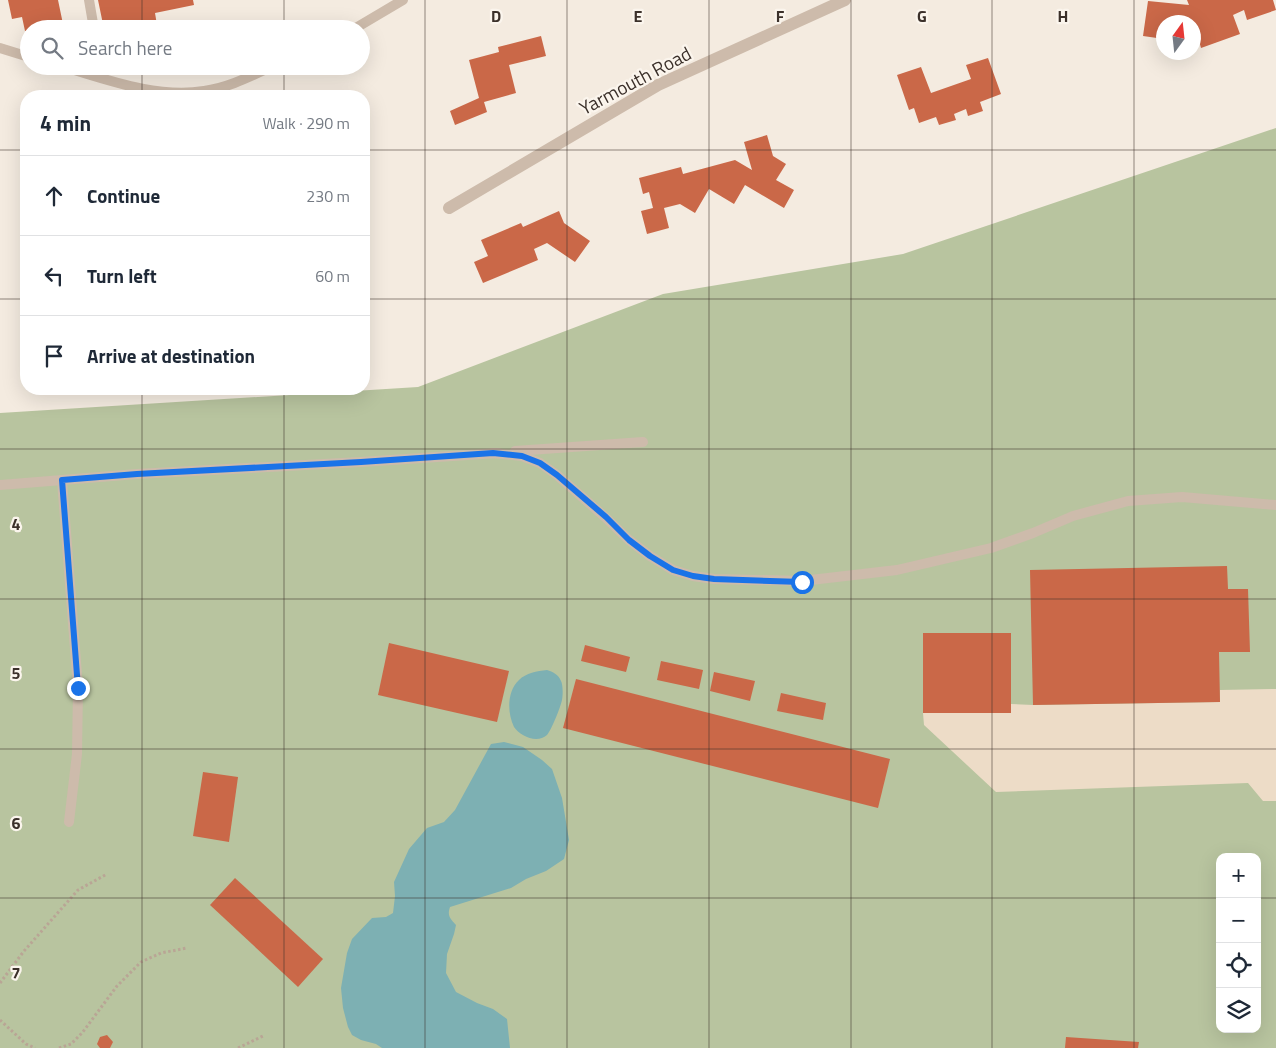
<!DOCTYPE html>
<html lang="en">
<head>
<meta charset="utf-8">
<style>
	:root { --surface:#fff; --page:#f2f2f3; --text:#1f2937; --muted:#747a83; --line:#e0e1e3 }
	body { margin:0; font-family:"Titillium Web",sans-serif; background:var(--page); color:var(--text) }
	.controls { position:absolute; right:15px; bottom:15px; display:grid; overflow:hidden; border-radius:10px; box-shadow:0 5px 20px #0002 }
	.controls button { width:45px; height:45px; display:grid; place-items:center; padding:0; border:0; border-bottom:1px solid var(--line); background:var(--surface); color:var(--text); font:25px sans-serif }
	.compass { position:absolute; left:1156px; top:15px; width:45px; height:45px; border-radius:50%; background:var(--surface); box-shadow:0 5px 20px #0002; rotate:15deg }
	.stop { position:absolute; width:15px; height:15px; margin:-11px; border:4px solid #1a73e8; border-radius:50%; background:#fff }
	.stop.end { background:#1a73e8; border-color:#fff; box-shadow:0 1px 5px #0008 }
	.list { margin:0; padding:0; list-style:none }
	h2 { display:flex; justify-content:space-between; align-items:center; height:65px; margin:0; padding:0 20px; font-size:21px }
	h2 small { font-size:16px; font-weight:400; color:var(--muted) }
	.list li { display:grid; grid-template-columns:32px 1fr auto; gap:15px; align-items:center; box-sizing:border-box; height:80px; padding:0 20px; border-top:1px solid var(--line) }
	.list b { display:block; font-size:19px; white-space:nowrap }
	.list em { font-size:16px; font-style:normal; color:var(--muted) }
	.icon { flex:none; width:28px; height:28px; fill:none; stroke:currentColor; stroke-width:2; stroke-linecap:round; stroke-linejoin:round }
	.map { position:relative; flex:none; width:1276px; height:1048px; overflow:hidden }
	.search { position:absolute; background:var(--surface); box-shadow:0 5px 20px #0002; left:20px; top:20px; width:350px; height:55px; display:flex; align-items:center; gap:12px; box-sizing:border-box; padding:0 18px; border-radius:28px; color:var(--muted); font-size:19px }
	.panel { position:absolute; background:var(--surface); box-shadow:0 5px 20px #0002; left:20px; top:90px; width:350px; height:305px; border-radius:20px }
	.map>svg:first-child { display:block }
	.green { fill:#b8c49f; fill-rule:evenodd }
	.plaza { fill:#eddcc7 }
	.water { fill:#7db0b3 }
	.building { fill:#ca6848 }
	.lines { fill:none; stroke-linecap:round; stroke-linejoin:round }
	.path { stroke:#b9a595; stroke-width:3; stroke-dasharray:2.5 2.5; stroke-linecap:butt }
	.service { stroke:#cdbbab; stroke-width:10 }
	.minor { stroke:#cdbbab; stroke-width:12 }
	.route { stroke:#1a73e8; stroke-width:6 }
	.grid { fill:none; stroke:#3b302a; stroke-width:1; stroke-opacity:0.55 }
	.labels { text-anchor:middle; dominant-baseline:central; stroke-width:4.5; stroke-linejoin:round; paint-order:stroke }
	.street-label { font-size:19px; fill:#3b302a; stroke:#fbf5ed }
	.grid-label { font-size:16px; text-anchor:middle; font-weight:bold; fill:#3b302a; stroke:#fbf5ed; stroke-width:4.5; stroke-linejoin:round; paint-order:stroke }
</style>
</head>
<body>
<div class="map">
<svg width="1276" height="1048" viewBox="0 0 1276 1048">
	<rect width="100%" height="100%" fill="#f4ebe0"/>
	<path class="green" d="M 1276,128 L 1276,1048 L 0,1048 L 0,413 L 418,387 L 663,294 L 903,254 ZM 1220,857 L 1257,857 L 1257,1029 L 1220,1029 Z"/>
	<polygon class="plaza" points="1276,689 1276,801 1263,801 1248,783 996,792 924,725 923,713 1011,713 1011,704 1033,705 1220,702 1220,690"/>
	<g class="water">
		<path d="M 547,670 C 553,672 558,674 561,681 C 563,685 563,695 562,700 C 561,706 551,731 547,735 C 537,744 520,736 514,727 C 507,713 507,691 519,680 C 526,673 537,671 547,670 Z"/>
		<path d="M 504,742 L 523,747 L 542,760 L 552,769 L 562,798 L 569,840 L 564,859 L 546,871 L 526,879 L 511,888 L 450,907 C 447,916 450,918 456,925 L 454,934 L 447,954 L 446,973 L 456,992 L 477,1003 L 493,1009 L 507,1019 L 510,1048 L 382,1048 L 376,1044 L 361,1040 L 352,1035 L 348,1027 L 343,1008 L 341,988 L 347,953 L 352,939 L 372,918 L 386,917 L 393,913 L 395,896 L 394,882 L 409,849 L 427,828 L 444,822 L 455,810 L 491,744 Z"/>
	</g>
	<g class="building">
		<polygon points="8,0 58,0 63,24 38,29 29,29 29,31 25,31 22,17 12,19"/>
		<polygon points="98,0 193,0 194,5 155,13 157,25 136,29 104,29"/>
		<polygon points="1187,0 1273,0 1276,10 1247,20 1244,10 1233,15 1240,34 1201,48 1194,22 1164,22 1164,39 1143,36 1148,1 1189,5"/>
		<polygon points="541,36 546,56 509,65 516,93 484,102 487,112 455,125 450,111 479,98 469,60 499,52 498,47"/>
		<polygon points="988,58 1001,94 980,102 983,111 968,116 966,109 954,114 956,120 939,125 936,117 919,123 914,108 909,110 897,75 921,67 931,93 971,79 966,65"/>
		<polygon points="767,135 773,156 786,164 776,180 794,190 784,208 745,185 734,204 709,189 695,213 680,204 664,208 669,228 647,234 641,211 653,208 649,192 643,194 639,178 681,167 683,174 735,160 752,170 744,142"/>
		<polygon points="559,211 564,223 590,241 575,262 547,243 534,249 538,260 483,283 474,262 488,256 481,240 521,223 523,227"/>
		<polygon points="1227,566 1228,589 1248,589 1250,652 1219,652 1220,702 1033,705 1030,570"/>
		<rect x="923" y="633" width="88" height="80"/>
		<polygon points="389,643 509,671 497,722 378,695"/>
		<polygon points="585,645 630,657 626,672 581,661"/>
		<polygon points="661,661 703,670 699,689 657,680"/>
		<polygon points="714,672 755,681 750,701 710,691"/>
		<polygon points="576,679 890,759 878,808 563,728"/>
		<polygon points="781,693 826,703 823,720 777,711"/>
		<polygon points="203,772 238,777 229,842 193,836"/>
		<polygon points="235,878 323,959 298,987 210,905"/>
		<polygon points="107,1035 113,1042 110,1048 100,1048 97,1044 100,1037"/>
		<polygon points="1066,1037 1139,1042 1138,1048 1065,1048"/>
	</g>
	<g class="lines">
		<g class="path">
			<polyline points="0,983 24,951 78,890 107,874"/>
			<polyline points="0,1020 26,1044 35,1048"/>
			<polyline points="59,1048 71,1044 82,1033 117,986 141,962 161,953 187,948"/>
			<polyline points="238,1048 265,1035"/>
		</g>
		<g class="service">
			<polyline points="89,0 94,29"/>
			<polyline points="354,29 403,0"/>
			<polyline points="0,48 29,57"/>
			<path d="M 61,66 C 105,79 157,99 204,91 C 228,88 251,76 273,66"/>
			<polyline points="515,451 643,442"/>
			<polyline points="493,453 522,456 540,463 557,475 605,517 629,540 650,556 673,570 693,576 714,579 802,581 897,570 991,548 1033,533 1073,516 1128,501 1182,497 1276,505"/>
			<polyline points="62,480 78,688 77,754 69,822"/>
			<polyline points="0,485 137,474 361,462 498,453"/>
		</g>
		<polyline class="minor" points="449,208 658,85 845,0"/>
	</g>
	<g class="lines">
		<polyline class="route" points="78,688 62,480 137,474 361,462 493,453 522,456 540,463 557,475 606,517 629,540 650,556 673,570 693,576 714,579 802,582"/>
	</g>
	<path class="grid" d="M 142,0 L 142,29M 284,0 L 284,29M 425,0 L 425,1048M 567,0 L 567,1048M 709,0 L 709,1048M 851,0 L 851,1048M 992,0 L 992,1048M 1134,0 L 1134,1048M 142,66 L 142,96M 284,66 L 284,96M 0,150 L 26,150M 364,150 L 1276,150M 0,299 L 26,299M 364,299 L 1276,299M 142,389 L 142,1048M 284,389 L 284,1048M 0,449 L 1276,449M 0,599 L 1276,599M 0,749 L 1276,749M 0,898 L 1220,898M 1257,898 L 1276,898"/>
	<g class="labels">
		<g class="street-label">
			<text transform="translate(635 80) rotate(-28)">Yarmouth Road</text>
		</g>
	</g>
	<g class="grid-label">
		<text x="496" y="22">D</text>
		<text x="638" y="22">E</text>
		<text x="780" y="22">F</text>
		<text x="922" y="22">G</text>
		<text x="1063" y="22">H</text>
		<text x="16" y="530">4</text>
		<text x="16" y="679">5</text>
		<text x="16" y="829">6</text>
		<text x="16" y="979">7</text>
	</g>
</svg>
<div class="controls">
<button>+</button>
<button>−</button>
<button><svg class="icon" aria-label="locate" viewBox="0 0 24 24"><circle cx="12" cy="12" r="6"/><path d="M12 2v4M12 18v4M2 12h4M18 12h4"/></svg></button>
<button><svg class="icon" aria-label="layers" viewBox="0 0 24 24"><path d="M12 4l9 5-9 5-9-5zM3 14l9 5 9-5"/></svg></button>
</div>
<svg class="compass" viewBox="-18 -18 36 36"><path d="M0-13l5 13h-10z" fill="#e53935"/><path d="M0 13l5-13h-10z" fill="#747a83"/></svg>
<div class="stop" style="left:802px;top:582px"></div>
<div class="stop end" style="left:78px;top:688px"></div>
<div class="search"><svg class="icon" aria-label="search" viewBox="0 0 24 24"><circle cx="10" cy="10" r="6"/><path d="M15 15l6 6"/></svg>Search here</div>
<section class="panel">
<h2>4 min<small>Walk · 290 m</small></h2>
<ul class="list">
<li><svg class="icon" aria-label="ahead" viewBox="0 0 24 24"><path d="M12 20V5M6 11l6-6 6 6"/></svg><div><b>Continue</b></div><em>230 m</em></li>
<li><svg class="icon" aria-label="left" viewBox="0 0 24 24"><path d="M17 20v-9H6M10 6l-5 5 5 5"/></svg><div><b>Turn left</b></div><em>60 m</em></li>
<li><svg class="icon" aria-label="arrive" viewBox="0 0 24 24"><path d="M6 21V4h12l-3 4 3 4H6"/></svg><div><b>Arrive at destination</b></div></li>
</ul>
</section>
</div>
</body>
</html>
